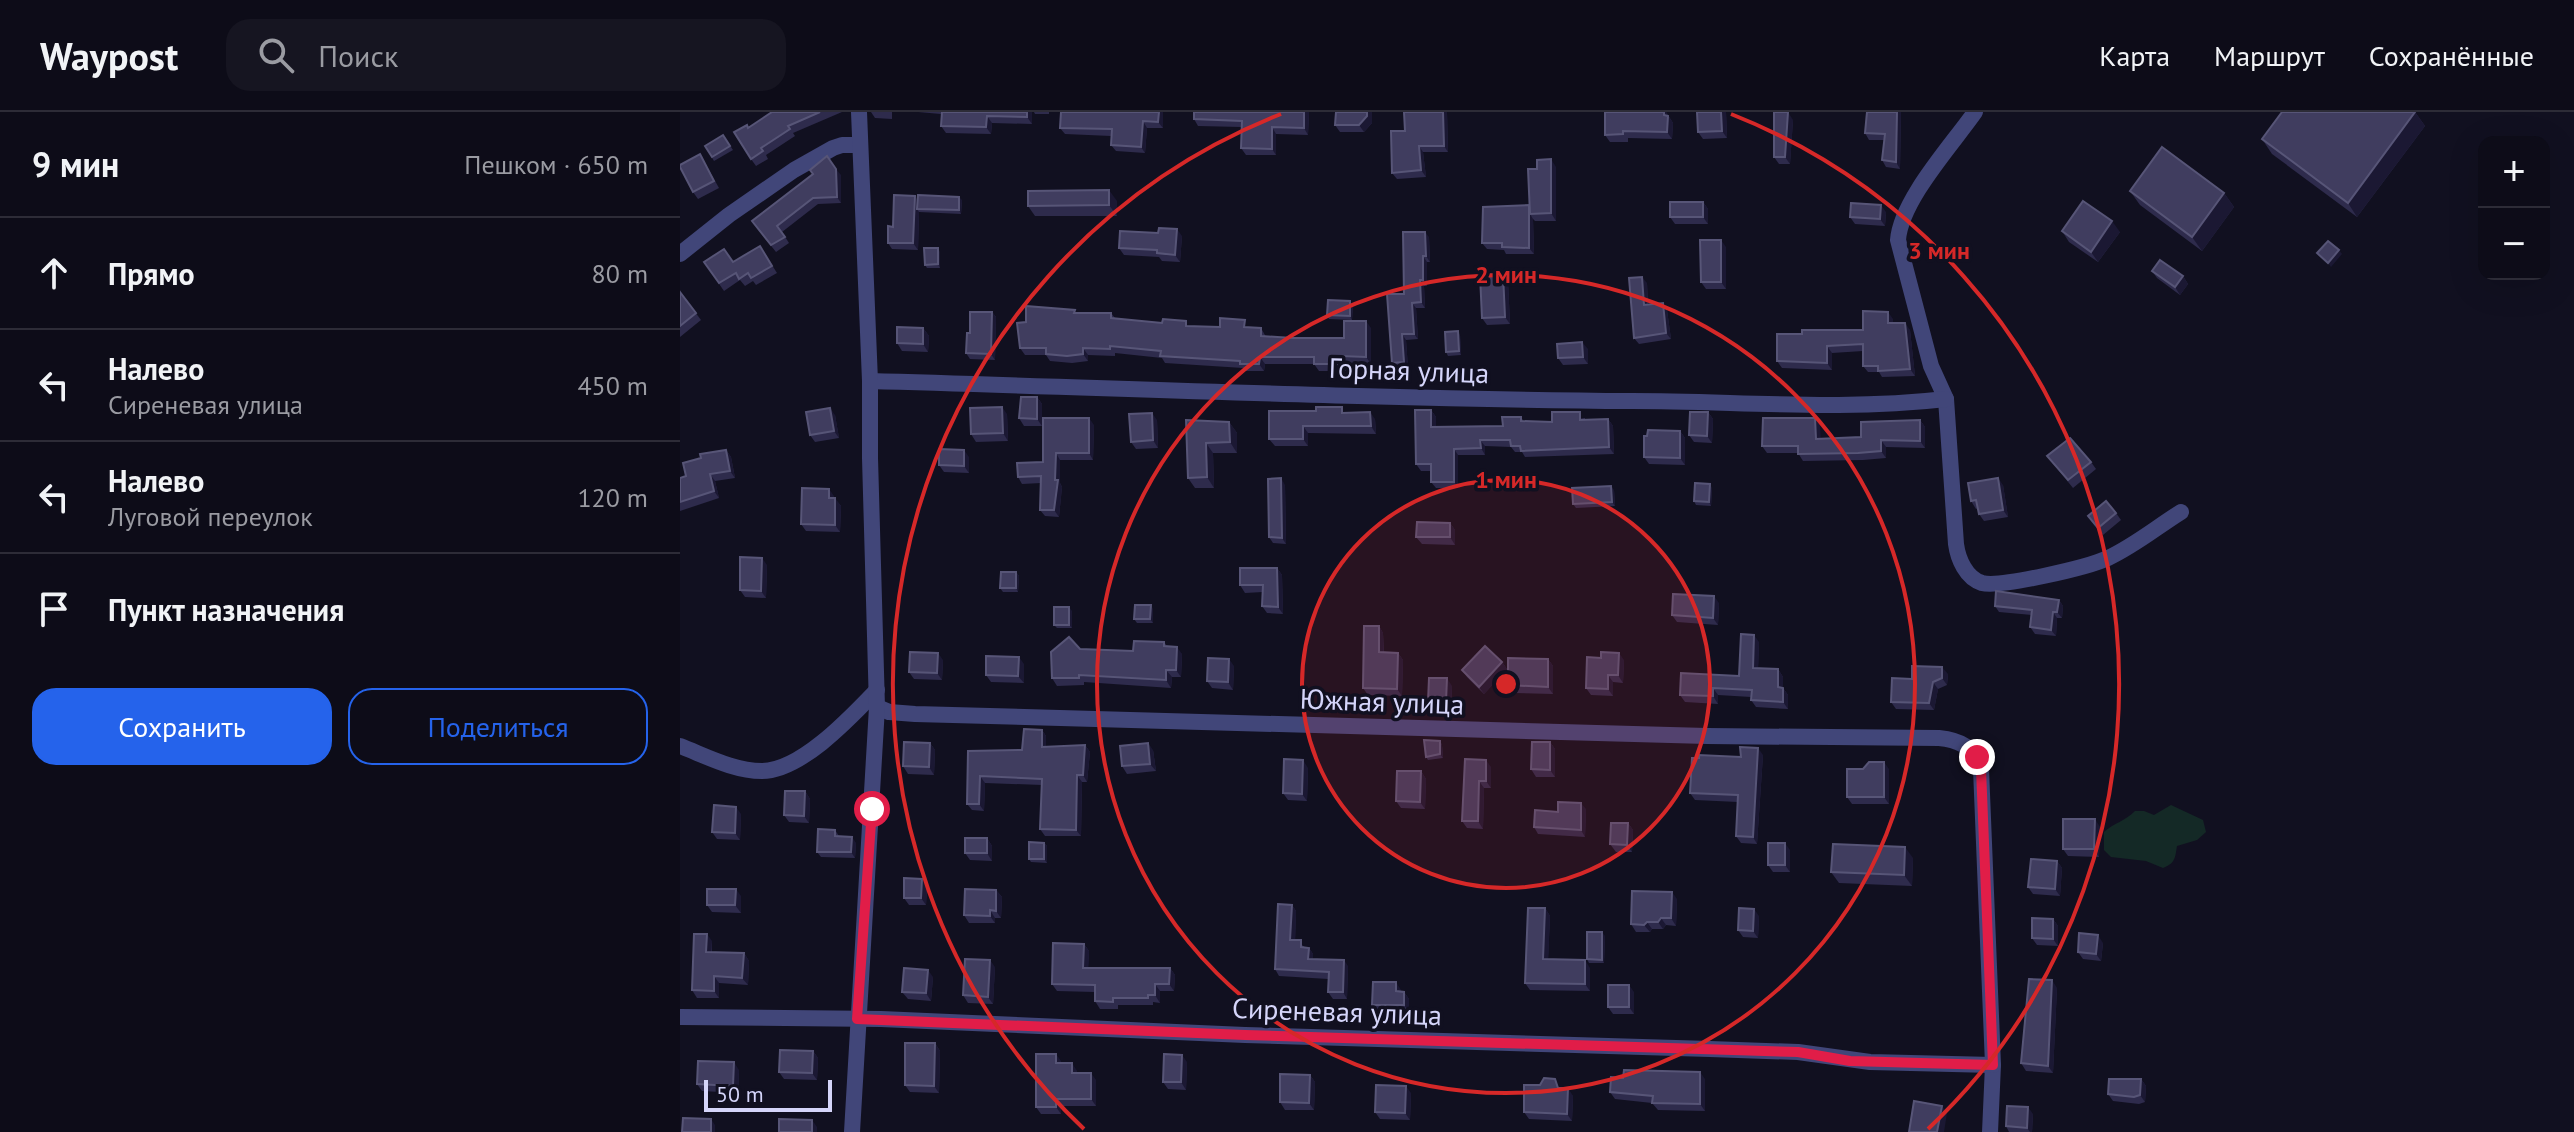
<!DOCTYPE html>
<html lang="ru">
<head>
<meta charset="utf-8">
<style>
	:root { --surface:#0d0c18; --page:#161521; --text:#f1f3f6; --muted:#9a9ba2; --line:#2d2c37; --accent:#2563eb }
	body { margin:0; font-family:"PT Sans",sans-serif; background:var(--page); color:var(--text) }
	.controls { position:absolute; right:24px; top:24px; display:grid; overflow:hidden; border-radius:16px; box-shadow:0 8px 32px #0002 }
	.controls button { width:72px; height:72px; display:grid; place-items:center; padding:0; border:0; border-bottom:2px solid var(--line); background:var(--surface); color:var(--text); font:40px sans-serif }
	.scale { position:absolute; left:24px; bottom:20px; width:128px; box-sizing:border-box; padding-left:8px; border:4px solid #d5d5fa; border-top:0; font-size:22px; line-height:28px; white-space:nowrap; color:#d5d5fa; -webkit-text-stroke:6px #111020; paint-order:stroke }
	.stop { position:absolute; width:24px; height:24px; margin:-18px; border:6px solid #e11d48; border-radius:50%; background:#fff }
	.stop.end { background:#e11d48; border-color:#fff; box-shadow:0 2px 8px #0008 }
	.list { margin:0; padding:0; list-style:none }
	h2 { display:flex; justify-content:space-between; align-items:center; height:104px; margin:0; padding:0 32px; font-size:34px }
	h2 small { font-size:26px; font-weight:400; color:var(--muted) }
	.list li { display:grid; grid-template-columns:52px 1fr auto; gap:24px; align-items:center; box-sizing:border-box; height:112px; padding:0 32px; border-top:2px solid var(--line) }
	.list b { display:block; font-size:30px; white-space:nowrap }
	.list p { margin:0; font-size:26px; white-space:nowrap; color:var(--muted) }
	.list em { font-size:26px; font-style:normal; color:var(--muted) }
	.actions { display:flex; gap:16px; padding:24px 32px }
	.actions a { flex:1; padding:18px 0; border:2px solid var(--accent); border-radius:24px; text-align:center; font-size:28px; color:var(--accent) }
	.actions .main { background:var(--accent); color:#fff }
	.icon { flex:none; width:44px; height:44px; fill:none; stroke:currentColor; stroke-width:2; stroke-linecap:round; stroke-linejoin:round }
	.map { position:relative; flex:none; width:1894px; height:1020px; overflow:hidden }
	header { display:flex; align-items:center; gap:48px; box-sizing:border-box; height:112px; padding:0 40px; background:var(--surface); border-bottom:2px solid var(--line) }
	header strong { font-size:38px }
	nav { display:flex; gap:44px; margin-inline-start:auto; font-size:28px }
	.search { width:560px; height:72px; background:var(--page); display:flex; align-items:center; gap:20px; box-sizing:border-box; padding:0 28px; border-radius:24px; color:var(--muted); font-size:30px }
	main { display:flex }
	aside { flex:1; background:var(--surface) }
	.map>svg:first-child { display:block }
	.green { fill:#142926 }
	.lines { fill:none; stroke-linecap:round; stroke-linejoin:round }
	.street { stroke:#414679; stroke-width:16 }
	.wall { fill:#2e2b4c }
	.shaded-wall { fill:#1b1833 }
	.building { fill:#403d5f; stroke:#575577; stroke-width:2 }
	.route { stroke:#e11d48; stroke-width:10 }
	.ring { fill:none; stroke:#d62828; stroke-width:4 }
	.labels { text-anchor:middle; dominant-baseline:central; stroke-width:7; stroke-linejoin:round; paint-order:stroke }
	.street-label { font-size:28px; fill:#d5d5fa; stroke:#111020 }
	.centre { fill:#d62828; stroke:#111020; stroke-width:4 }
	.ring-label { font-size:24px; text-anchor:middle; font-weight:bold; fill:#d62828; stroke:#111020; stroke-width:7; stroke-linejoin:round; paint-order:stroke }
</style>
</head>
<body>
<header>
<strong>Waypost</strong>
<div class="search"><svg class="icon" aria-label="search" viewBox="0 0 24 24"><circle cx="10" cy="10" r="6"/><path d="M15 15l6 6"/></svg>Поиск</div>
<nav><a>Карта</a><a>Маршрут</a><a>Сохранённые</a></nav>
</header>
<main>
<aside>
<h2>9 мин<small>Пешком · 650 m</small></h2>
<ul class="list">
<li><svg class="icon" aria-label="ahead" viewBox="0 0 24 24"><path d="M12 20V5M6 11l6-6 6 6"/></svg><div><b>Прямо</b></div><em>80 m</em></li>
<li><svg class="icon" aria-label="left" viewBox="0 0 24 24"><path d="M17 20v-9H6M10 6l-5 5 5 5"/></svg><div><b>Налево</b><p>Сиреневая улица</p></div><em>450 m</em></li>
<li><svg class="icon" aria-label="left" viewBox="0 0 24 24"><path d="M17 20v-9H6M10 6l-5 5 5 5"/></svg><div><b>Налево</b><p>Луговой переулок</p></div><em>120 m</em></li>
<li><svg class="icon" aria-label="arrive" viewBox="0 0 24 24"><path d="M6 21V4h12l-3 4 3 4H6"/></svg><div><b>Пункт назначения</b></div></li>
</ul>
<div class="actions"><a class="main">Сохранить</a><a>Поделиться</a></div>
</aside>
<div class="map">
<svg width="1894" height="1020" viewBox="0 0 1894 1020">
	<rect width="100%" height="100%" fill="#111020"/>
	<path class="green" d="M 1491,693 L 1523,708 L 1526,720 L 1517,728 L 1497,734 C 1495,745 1496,751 1483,756 L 1466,749 L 1431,745 L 1424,738 L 1424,720 C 1434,711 1445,709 1455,699 L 1464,699 L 1474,703 Z"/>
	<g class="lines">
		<g class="street">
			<path d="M 1295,0 C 1272,33 1221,88 1218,128 L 1251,254 L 1266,287 L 1276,432 C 1278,447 1286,466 1302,471 C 1320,476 1409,455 1428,446 C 1454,434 1477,415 1501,400"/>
			<polyline points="0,142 49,103 114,58 153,36 162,33 180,33"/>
			<path d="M 190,269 C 444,276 698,287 952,289 C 1056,289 1163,299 1266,287"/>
			<path d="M 197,595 L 209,600 L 235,602 L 1027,624 L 1259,626 C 1279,628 1297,636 1301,657 L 1313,953 L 1310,1020"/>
			<path d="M 0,634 C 26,644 54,659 82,659 C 121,659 171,605 197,578"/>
			<polyline points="0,905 201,907 565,923 1030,937 1118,940 1190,950 1313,953"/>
			<polyline points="172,1020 197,595 190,346 190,269 179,0"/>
		</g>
	</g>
	<g class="wall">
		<polygon points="92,0 162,0 113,21 115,24 86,43 88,47 76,54 71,47 68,16"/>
		<polygon points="191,0 212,0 212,7 195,6"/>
		<polygon points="238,0 352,0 352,12 312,11 311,22 266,21 261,14 261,2"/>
		<polygon points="354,0 369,0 369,2 355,2"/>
		<polygon points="381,0 483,0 483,16 467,16 465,41 436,39 431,33 431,24 385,22 380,16"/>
		<polygon points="514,0 629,0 628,23 596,22 596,43 566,43 561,36 561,15 518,14 514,7"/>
		<polygon points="724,0 767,0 768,40 743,40 746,65 717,67 712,61 725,19"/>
		<polygon points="986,0 993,11 992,27 948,26 948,30 930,30 925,23"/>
		<polygon points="1017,0 1046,0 1047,26 1023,27 1018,20"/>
		<polygon points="1187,0 1221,0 1220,57 1206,55 1202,48 1205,28 1189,28 1185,21"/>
		<polygon points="1735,0 1745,14 1677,105 1592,42 1582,27"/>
		<polygon points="1113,8 1110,52 1099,52 1094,45"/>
		<polygon points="692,11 684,20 660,20 655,13"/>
		<polygon points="43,23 53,38 34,49 25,34"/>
		<polygon points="20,42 39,76 18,87 13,80"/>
		<polygon points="876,55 876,109 855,109 853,107 854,142 826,142 824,138 807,137 802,131 849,93 857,57"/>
		<polygon points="161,63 161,91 138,92 102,120 109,131 96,140 76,115"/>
		<polygon points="1450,79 1544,81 1554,95 1522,139 1460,93"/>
		<polygon points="238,88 282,88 281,102 239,100 238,138 212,137 208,131 213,115"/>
		<polygon points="437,89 437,104 355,104 348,94"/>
		<polygon points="1023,90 1028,97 1028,112 995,112 990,105"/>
		<polygon points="1206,100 1205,114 1175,112 1170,105"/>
		<polygon points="1382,119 1440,120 1418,150 1389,130"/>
		<polygon points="502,124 500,150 482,149 479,145 444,143 439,136"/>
		<polygon points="749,125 750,150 747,150 747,174 744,174 745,196 736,196 738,227 726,228 728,256 716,257 712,251 724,182"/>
		<polygon points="80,134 97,161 76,173 73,169 65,174 60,168 44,179 24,150 53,150"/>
		<polygon points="1046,135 1046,177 1026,177 1021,170"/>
		<polygon points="260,140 260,156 247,156 245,153"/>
		<polygon points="1472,159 1503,164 1508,172 1500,183 1477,166"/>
		<polygon points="823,162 828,169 830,212 807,213 802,206"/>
		<polygon points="967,171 968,193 983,191 987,198 991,227 959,232 954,226"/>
		<polygon points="0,180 21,208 0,225"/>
		<polygon points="673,193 672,208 649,207 647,203"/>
		<polygon points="312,200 316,205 315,248 290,247 286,241 290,221"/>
		<polygon points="397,201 431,201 435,206 510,214 581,216 586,225 613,226 664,226 691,216 691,252 666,251 666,259 639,259 634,252 585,252 584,259 564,259 563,256 485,251 482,246 435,241 435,244 408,243 408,249 392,251 370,249 366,243 345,243 340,236"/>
		<polygon points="1213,207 1213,211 1230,218 1235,264 1202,265 1199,260 1188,260 1183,254 1183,239 1152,241 1152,258 1102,256 1097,249 1122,222 1183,218"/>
		<polygon points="243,216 249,224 248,240 222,239 217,231"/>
		<polygon points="780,223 781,243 768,244 766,240"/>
		<polygon points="908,237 908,252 883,253 878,246"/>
		<polygon points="357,285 362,292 362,314 344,314 339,306"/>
		<polygon points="751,298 756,305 756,315 823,314 841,305 844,310 872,310 905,306 905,308 928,307 933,314 934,342 845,345 842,340 835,340 831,335 805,334 805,343 778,343 778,376 756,376 751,370 751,359 741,359 736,352"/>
		<polygon points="589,299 666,301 695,307 696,322 628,321 628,334 595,334 589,327"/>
		<polygon points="1028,300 1033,307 1032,331 1014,330 1009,323"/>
		<polygon points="327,302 328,329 296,330 291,322"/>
		<polygon points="155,303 159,326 135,330 130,323"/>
		<polygon points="1135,306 1140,313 1140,327 1181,325 1240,308 1245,315 1245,336 1206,335 1206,346 1183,348 1123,349 1118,341 1087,341 1082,334"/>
		<polygon points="477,308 478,336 456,337 451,330"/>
		<polygon points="506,308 549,310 557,321 557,341 533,341 534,376 515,376 508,366"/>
		<polygon points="414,313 413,348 380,348 380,371 382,375 379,405 365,404 360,398 361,371 342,372 338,365 363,350"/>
		<polygon points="1000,319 1005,326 1005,353 969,352 964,345"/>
		<polygon points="46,338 51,345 55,366 35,369 39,386 0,399 0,366 6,364"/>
		<polygon points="1367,344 1411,350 1416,357 1393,376"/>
		<polygon points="289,345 289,361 264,360 259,353"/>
		<polygon points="605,373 606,432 593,431 589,425"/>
		<polygon points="1323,373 1328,405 1304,409 1299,402 1298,396 1296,397 1291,389"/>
		<polygon points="1032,376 1031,394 1016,393 1014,389"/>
		<polygon points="934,378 935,394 896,396 893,392"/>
		<polygon points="154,384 154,386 161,394 160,420 126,419 121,412"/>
		<polygon points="1436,401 1441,408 1423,423 1408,404"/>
		<polygon points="770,411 775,418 775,433 742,432 736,425"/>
		<polygon points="87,453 86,486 65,485 60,478"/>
		<polygon points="597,456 602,463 603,502 587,501 582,494 583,480 565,481 560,473"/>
		<polygon points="336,460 339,464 338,480 323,480 320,476"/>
		<polygon points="1379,488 1383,494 1382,506 1377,506 1376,524 1355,522 1350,515 1352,503 1319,500 1315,494"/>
		<polygon points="1039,491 1038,513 997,510 992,503"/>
		<polygon points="473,497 473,511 457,511 454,507"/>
		<polygon points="392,499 392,516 377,516 374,513"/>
		<polygon points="699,514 703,521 704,541 718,541 723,548 722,584 688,583 683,576"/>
		<polygon points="484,530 487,534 502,542 501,565 492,565 491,576 404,570 404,573 377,574 372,566 400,537 453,539"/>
		<polygon points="1079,530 1078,556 1098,557 1103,565 1103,576 1108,583 1108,597 1076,595 1071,588 1071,585 1038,583 1038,592 1005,590 1000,583 1059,564"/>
		<polygon points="868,547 873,554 873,582 833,581 828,573"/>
		<polygon points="263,548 262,568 234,567 229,560"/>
		<polygon points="944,548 943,571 933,570 933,584 911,583 906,576"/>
		<polygon points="822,550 827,557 804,582 787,565 782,558"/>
		<polygon points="344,552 344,571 311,570 306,563"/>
		<polygon points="554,554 553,578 532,576 527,569"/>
		<polygon points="1268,562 1267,573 1258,577 1254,598 1216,597 1211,590 1232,567"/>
		<polygon points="772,574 771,598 753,597 748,590"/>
		<polygon points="362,618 366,624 366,635 405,633 410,640 407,670 402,670 401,724 365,724 360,717 362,673 305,671 304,699 292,698 287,692 288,639 342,638"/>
		<polygon points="760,629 762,633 763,646 748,648 746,645"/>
		<polygon points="870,630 875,637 875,665 856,665 851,657"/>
		<polygon points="250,631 255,638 254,663 228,662 223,654"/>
		<polygon points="473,638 476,659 447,662 442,654"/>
		<polygon points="1083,643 1077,732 1061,731 1056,724 1058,690 1015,688 1010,681 1061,645"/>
		<polygon points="785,647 811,655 811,676 804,676 803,717 787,716 782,709"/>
		<polygon points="628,656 627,689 608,688 603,681"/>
		<polygon points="1209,657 1209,692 1172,692 1167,685"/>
		<polygon points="741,659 746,667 745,697 721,696 716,689"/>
		<polygon points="125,679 130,687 129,711 109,710 104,703"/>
		<polygon points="906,697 905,725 858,722 854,715 878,700"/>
		<polygon points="61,702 60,728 37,727 32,720"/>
		<polygon points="948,711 953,718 952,740 936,740 930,732"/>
		<polygon points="1420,715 1419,745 1388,744 1383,737"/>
		<polygon points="155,718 159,724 176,731 175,746 141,745 137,740"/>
		<polygon points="307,726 312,734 312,749 290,748 285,741"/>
		<polygon points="364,731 367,734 367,751 351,750 349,747"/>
		<polygon points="1110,738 1110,760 1093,760 1088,753"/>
		<polygon points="1233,746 1232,774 1159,771 1151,760"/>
		<polygon points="1377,749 1382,756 1380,784 1353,782 1348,775"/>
		<polygon points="247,774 246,793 229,793 224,786"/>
		<polygon points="316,778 322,785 321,806 315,806 315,811 289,811 284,803"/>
		<polygon points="61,784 61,801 32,800 27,793"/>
		<polygon points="997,787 996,814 986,813 983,817 972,817 970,820 956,820 951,812"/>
		<polygon points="612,793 616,799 615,828 626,836 629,836 633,842 633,847 668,854 667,887 653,887 648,880 648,867 599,864 595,857"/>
		<polygon points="865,796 870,804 868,847 910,856 910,879 850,878 845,871"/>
		<polygon points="1079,804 1078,826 1063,825 1058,818"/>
		<polygon points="1373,807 1378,814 1378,834 1357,833 1352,826"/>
		<polygon points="925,824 924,851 909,851 907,847"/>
		<polygon points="32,829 32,840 64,841 69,849 68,873 39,871 39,886 17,886 12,878"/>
		<polygon points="1423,831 1421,849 1403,847 1398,840"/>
		<polygon points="404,832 409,839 408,856 490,856 495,863 494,879 480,879 480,891 473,890 473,893 438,893 438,897 420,897 415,889 415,880 377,879 372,872"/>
		<polygon points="315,855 313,892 288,891 283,883"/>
		<polygon points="253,865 251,889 228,887 222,880"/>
		<polygon points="1377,876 1373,961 1346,959 1341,951"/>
		<polygon points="721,878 721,880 724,880 729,887 729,900 697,900 692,893"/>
		<polygon points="954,880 954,902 933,902 928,895"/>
		<polygon points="255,931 260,939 259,981 230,980 225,973"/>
		<polygon points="133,939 138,946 137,968 104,967 99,960"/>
		<polygon points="381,949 381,951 397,959 397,961 416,968 416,994 381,994 381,1002 361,1002 356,995"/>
		<polygon points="507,950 506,978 488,977 483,970"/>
		<polygon points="59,958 58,981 22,979 17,972"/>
		<polygon points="630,963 635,970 634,998 605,998 600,990"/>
		<polygon points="943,966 1025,967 1025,999 978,998 972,991 935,987 930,980"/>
		<polygon points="1461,967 1466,974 1465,990 1459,992 1433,989 1428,982"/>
		<polygon points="880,975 880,976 893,984 892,1009 849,1007 844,1000"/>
		<polygon points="731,981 730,1008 700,1007 695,1000"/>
		<polygon points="1353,1002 1352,1020 1329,1020 1326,1014"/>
	</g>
	<g class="shaded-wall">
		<polygon points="347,0 352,0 352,12 347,5"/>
		<polygon points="479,0 483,0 483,16 478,10"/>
		<polygon points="624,0 629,0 628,23 624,16"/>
		<polygon points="687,0 692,0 692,11 684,20 679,13"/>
		<polygon points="763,0 767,0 768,40 764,34"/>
		<polygon points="984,0 986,0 993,11 992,27 987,20"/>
		<polygon points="1041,0 1046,0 1047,26 1042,19"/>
		<polygon points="1108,0 1113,8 1110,52 1105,45"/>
		<polygon points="1217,0 1221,0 1220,57 1216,50"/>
		<polygon points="1735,0 1745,14 1677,105 1668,91"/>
		<polygon points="307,4 312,11 311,22 306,15"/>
		<polygon points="463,9 467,16 465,41 461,35"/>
		<polygon points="592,15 596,22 596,43 592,37"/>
		<polygon points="739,34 743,40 746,65 741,58"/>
		<polygon points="871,47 876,55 876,109 871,101"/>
		<polygon points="156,57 161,63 161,91 157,85"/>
		<polygon points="429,78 437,89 437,104 429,93"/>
		<polygon points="1544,81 1554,95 1522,139 1512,125"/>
		<polygon points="235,84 239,90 237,97 239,100 238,138 233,131"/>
		<polygon points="279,85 282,88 281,102 279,98"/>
		<polygon points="1023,90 1028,97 1028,112 1023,105"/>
		<polygon points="849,93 850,102 853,107 854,142 849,136"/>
		<polygon points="1201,93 1206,100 1205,114 1200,107"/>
		<polygon points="1432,109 1440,120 1418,150 1411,140"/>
		<polygon points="497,117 502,124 500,150 495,143"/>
		<polygon points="745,120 749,125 750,150 746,144"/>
		<polygon points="1041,128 1046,135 1046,177 1041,170"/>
		<polygon points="258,136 260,140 260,156 258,152"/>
		<polygon points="1659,138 1662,142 1651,155 1648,151"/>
		<polygon points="743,144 747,150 747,174 743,168"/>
		<polygon points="823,162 828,169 830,212 825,205"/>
		<polygon points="1503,164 1508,172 1500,183 1495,175"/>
		<polygon points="962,165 967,171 968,199 964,193"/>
		<polygon points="740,168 744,174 745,196 741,190"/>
		<polygon points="670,189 673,193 672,208 670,204"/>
		<polygon points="732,191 736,196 738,227 734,222"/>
		<polygon points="983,191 987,198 991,227 986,221"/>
		<polygon points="312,200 316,205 315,248 311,242"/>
		<polygon points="1208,200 1213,207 1213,218 1208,211"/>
		<polygon points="686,209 691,216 691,252 686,245"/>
		<polygon points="1225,211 1230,218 1235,264 1230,257"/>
		<polygon points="243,216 249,224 248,240 243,232"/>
		<polygon points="778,219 780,223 781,243 779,239"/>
		<polygon points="722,222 726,228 728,256 724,250"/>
		<polygon points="902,230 908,237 908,252 903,245"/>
		<polygon points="1147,234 1152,241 1152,258 1147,251"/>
		<polygon points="403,236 408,243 408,249 403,242"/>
		<polygon points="661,244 666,251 666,259 661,252"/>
		<polygon points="580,245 585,252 584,259 579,252"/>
		<polygon points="357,285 362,292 362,314 357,307"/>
		<polygon points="322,295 327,302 328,329 323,321"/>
		<polygon points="150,296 155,303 159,326 154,319"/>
		<polygon points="751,298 756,305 756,322 751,315"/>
		<polygon points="690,300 695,307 696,322 691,314"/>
		<polygon points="1028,300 1033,307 1032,331 1027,324"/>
		<polygon points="472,301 477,308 478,336 473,328"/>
		<polygon points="409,306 414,313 413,348 409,341"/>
		<polygon points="1135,306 1140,313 1141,334 1136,327"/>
		<polygon points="928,307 933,314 934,342 929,335"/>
		<polygon points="1240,308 1245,315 1245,336 1240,329"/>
		<polygon points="549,310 557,321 557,341 550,330"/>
		<polygon points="623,314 628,321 628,334 623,327"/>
		<polygon points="1000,319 1005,326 1005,353 1000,346"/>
		<polygon points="800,328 805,334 805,343 801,336"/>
		<polygon points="1201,328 1206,335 1206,346 1201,339"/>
		<polygon points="526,331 533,341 534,376 527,365"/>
		<polygon points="774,337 778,343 778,376 774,370"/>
		<polygon points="46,338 51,345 55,366 50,359"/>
		<polygon points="284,338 289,345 289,361 284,354"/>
		<polygon points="376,341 380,348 380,371 382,375 379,405 374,398"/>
		<polygon points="30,362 35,369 39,386 34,379"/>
		<polygon points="601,366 605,373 606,432 602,426"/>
		<polygon points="1318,366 1323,373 1328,405 1323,398"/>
		<polygon points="1030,372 1032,376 1031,394 1029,390"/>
		<polygon points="931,374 934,378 935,394 932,390"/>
		<polygon points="149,377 154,384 154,393 149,386"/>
		<polygon points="155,386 161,394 160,420 155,413"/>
		<polygon points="770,411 775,418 775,433 770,425"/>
		<polygon points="82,446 87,453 86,486 81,479"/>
		<polygon points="597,456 602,463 603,502 598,495"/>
		<polygon points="336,460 339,464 338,480 336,476"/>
		<polygon points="1034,484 1039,491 1038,513 1033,506"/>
		<polygon points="1379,488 1383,494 1382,506 1377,500"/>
		<polygon points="471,493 473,497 473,511 470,507"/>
		<polygon points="389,495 392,499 392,516 389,513"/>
		<polygon points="1373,500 1377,506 1376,524 1371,518"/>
		<polygon points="699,514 703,521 704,547 699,540"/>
		<polygon points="1074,523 1079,530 1078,563 1073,556"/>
		<polygon points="497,535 502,542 501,565 496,558"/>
		<polygon points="258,541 263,548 262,568 257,561"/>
		<polygon points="718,541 723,548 722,584 717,577"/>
		<polygon points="939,541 944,548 943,571 938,563"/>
		<polygon points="339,545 344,552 344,571 338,564"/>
		<polygon points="549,547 554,554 553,578 548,570"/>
		<polygon points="868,547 873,554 873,582 868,575"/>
		<polygon points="822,550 827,557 804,582 799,575"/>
		<polygon points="1262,555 1268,562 1267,573 1262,566"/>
		<polygon points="1098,557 1103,565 1103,583 1098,575"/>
		<polygon points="486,558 492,565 491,576 486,568"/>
		<polygon points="928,563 933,570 933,584 928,577"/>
		<polygon points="767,566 772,574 771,598 766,590"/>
		<polygon points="1253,570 1258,577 1254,598 1249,591"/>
		<polygon points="1033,576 1038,583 1038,592 1033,584"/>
		<polygon points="1103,576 1108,583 1108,597 1103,590"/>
		<polygon points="362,618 366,624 366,642 362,635"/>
		<polygon points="760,629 762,633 763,646 760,642"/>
		<polygon points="870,630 875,637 875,665 870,658"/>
		<polygon points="250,631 255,638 254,663 249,655"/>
		<polygon points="468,631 473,638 476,659 470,652"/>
		<polygon points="405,633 410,640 407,670 403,663"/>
		<polygon points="1078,636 1083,643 1077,732 1073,725"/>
		<polygon points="623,648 628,656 627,689 622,682"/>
		<polygon points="806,648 811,655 811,676 806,669"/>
		<polygon points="1204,650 1209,657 1209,692 1204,685"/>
		<polygon points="741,659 746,667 745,697 740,690"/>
		<polygon points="397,663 402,670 401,724 396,718"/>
		<polygon points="300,664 305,671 304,699 299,692"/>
		<polygon points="799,669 804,676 803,717 798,709"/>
		<polygon points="125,679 130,687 129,711 124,704"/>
		<polygon points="901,691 906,697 905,725 901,718"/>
		<polygon points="56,695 61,702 60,728 55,721"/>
		<polygon points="1415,707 1420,715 1419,745 1414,737"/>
		<polygon points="948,711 953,718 952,740 947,733"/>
		<polygon points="172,725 176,731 175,746 171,740"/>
		<polygon points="307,726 312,734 312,749 307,741"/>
		<polygon points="364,731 367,734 367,751 364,747"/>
		<polygon points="1105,731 1110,738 1110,760 1105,753"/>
		<polygon points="1225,735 1233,746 1232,774 1224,763"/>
		<polygon points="1377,749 1382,756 1380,784 1375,777"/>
		<polygon points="242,767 247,774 246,793 241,786"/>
		<polygon points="56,777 61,784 61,801 55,793"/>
		<polygon points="316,778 322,785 321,806 316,799"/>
		<polygon points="992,780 997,787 996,814 991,806"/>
		<polygon points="612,793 616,799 615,834 610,828"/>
		<polygon points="865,796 870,804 868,854 863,847"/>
		<polygon points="1074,797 1079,804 1078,826 1073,819"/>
		<polygon points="310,798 315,806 315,811 310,804"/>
		<polygon points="981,806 986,813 983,817 978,810"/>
		<polygon points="1373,807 1378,814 1378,834 1373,827"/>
		<polygon points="967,810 972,817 970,820 964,813"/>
		<polygon points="922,820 925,824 924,851 922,848"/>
		<polygon points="27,822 32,829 31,847 26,840"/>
		<polygon points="1418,823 1423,831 1421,849 1416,842"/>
		<polygon points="404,832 409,839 408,863 403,856"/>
		<polygon points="629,836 633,842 633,853 628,847"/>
		<polygon points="64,841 69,849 68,873 62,866"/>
		<polygon points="310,848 315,855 313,892 308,885"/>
		<polygon points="664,848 668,854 667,887 663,880"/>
		<polygon points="905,848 910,856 910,879 905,872"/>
		<polygon points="490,856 495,863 494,879 489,872"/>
		<polygon points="248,858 253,865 251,889 246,881"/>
		<polygon points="34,864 39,871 39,886 34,879"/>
		<polygon points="1372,868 1377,876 1373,961 1368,954"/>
		<polygon points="716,870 721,878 721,887 716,879"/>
		<polygon points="475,872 480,879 480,891 475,883"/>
		<polygon points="949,873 954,880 954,902 949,895"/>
		<polygon points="724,880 729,887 729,900 724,893"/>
		<polygon points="255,931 260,939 259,981 254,974"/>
		<polygon points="133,939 138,946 137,968 132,961"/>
		<polygon points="376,942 381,949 381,959 376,951"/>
		<polygon points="502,943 507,950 506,978 501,970"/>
		<polygon points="54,950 59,958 58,981 53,974"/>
		<polygon points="392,951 397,959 397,968 392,961"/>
		<polygon points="1020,960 1025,967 1025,999 1020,992"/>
		<polygon points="411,961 416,968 416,994 411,987"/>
		<polygon points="630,963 635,970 634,998 629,991"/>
		<polygon points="1461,967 1466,974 1465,990 1460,983"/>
		<polygon points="726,974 731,981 730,1008 725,1001"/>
		<polygon points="888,976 893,984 892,1009 887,1002"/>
		<polygon points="376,987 381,994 381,1002 376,995"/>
		<polygon points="1262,994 1267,1001 1264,1020 1257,1020"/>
		<polygon points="1348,995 1353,1002 1352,1020 1350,1020 1347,1016"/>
		<polygon points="31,1007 35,1013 35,1020 31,1020"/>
		<polygon points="132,1008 137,1015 137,1020 132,1020"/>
	</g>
	<g class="building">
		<polygon points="92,0 140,0 108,14 110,17 81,36 83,39 71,47 54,20 67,13 68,16"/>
		<polygon points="262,0 347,0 347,5 307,4 306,15 261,14"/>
		<polygon points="381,0 479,0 478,10 463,9 461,35 431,33 432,17 380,16"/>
		<polygon points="514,0 624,0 624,16 592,15 592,37 561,36 562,9 514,7"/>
		<polygon points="656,0 687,0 687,4 679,13 655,13"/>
		<polygon points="724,0 763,0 764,34 739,34 741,58 712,61 711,19 725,19"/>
		<polygon points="925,0 984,0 984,3 988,4 987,20 943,19 943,22 925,23"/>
		<polygon points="1017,0 1041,0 1042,19 1018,20"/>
		<polygon points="1094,0 1108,0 1105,45 1094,45"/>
		<polygon points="1187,0 1217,0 1216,50 1202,48 1205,22 1185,21"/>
		<polygon points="1602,0 1735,0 1668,91 1582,27"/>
		<polygon points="43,23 50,34 32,45 25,34"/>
		<polygon points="1482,35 1544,81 1512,125 1450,79"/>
		<polygon points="20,42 34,69 13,80 0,55 0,53"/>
		<polygon points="147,44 156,57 157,85 133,86 97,114 105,125 91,133 72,109 133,62 130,58"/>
		<polygon points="871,47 871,101 850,102 848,57 857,57 857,48"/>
		<polygon points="429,78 429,93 348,94 348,79"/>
		<polygon points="214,83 235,84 233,131 208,131 208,114 213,115"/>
		<polygon points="238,83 279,85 279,98 237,97"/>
		<polygon points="1403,89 1432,109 1411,140 1382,119"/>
		<rect x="990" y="90" width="33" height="15"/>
		<polygon points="1171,91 1201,93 1200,107 1170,105"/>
		<polygon points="849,93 849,136 822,135 822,131 802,131 803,95"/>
		<polygon points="479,116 497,117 495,143 477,141 477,138 439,136 440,119 478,121"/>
		<polygon points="723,120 745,120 746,144 743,144 743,168 740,168 741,190 732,191 734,222 722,222 724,250 712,251 707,182 724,182"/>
		<polygon points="1020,128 1041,128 1041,170 1021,170"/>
		<polygon points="1648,129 1659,138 1648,151 1637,141"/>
		<polygon points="80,134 92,154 71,166 68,161 59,167 56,161 39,171 24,150 44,137 53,150"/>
		<polygon points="244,136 258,136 258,152 245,153"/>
		<polygon points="1480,148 1503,164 1495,175 1472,159"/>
		<polygon points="823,162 825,205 802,206 800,163"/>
		<polygon points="962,165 964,193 983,191 986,221 954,226 949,166"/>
		<polygon points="0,180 16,201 0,214"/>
		<polygon points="648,188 670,189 670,204 647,203"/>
		<polygon points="346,194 395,198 394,201 431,201 431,206 482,211 483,207 506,209 506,214 540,215 540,206 565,208 564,215 581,216 581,224 613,226 664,226 664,209 686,209 686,245 661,244 661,252 634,252 634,245 580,245 579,252 560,252 560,249 480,244 481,239 430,234 430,237 403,236 403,242 387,244 366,242 366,236 340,236 337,211 346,210"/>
		<polygon points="1183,199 1208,200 1208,211 1225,211 1230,257 1198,259 1198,254 1183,254 1183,232 1147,234 1147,251 1097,249 1097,222 1122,222 1122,218 1183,218"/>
		<polygon points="290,200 312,200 311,242 286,241 287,221 290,221"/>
		<polygon points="217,215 243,216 243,232 217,231"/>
		<polygon points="778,219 779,239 766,240 765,220"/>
		<polygon points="902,230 903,245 878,246 877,232"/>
		<polygon points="341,285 357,285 357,307 339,306"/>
		<polygon points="322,295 323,321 291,322 290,296"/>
		<polygon points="636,295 662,295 662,301 690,300 691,314 623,314 623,327 589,327 589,299 636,299"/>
		<polygon points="150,296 154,319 130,323 126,300"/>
		<polygon points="735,298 751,298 751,315 823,314 822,305 841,305 841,309 872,310 872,300 900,300 900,308 928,307 929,335 841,339 840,334 831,334 830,328 800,328 801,336 774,337 774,370 751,370 751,352 736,352"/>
		<polygon points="1010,300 1028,300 1027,324 1009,323"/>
		<polygon points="472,301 473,328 451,330 449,302"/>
		<polygon points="363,306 409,306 409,341 376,341 375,368 378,368 374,398 360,398 361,364 338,365 337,351 363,350"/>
		<polygon points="1083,306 1135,306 1136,327 1181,325 1181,310 1240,308 1240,329 1201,328 1201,339 1178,341 1118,342 1118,334 1082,334"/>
		<polygon points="506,308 549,310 550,330 526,331 527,365 508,366"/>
		<polygon points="968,318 1000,319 1000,346 964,345 964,324 967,324"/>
		<polygon points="1390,326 1411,350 1388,368 1367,344"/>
		<polygon points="259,337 284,338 284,354 259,353"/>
		<polygon points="46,338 50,359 30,362 34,379 0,390 0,366 6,364 3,351 21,346 20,342"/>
		<polygon points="601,366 602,426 589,425 588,367"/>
		<polygon points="1318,366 1323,398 1299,402 1296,388 1291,389 1288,371"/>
		<polygon points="1015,371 1030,372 1029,390 1014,389"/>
		<polygon points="931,374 932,390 893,392 892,376"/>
		<polygon points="122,376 149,377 149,386 155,386 155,413 121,412"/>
		<polygon points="1426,389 1436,401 1418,416 1408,404"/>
		<polygon points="737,410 770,411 770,425 736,425"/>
		<polygon points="60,445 82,446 81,479 60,478"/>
		<polygon points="560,456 597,456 598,495 582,494 583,473 560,473"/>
		<polygon points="321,460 336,460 336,476 320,476"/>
		<polygon points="1316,479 1379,488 1377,500 1373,500 1371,518 1350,515 1352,498 1315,494"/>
		<polygon points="993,482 1034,484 1033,506 992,503"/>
		<polygon points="455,493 471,493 470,507 454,507"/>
		<rect x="374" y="495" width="15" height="18"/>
		<polygon points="684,514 699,514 699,540 718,541 717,577 683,576"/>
		<polygon points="1061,522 1074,523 1073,556 1098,557 1098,575 1103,576 1103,590 1071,588 1072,578 1033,576 1033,584 1000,583 1001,561 1059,564"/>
		<polygon points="389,525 400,537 453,539 454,529 484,530 484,534 497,535 496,558 486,558 486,568 399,563 399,566 372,566 371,540"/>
		<polygon points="805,534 822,550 799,575 782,558"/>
		<polygon points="230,540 258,541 257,561 229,560"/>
		<polygon points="921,540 939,541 938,563 928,563 928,577 906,576 907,545 921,546"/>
		<polygon points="306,544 339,545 338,564 306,563"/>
		<polygon points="528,546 549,547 548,570 527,569"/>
		<polygon points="828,546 868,547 868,575 828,573"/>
		<polygon points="1232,554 1262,555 1262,566 1253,570 1249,591 1211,590 1212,566 1232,567"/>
		<polygon points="749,566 767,566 766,590 748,590"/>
		<polygon points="344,617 362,618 362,635 405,633 403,663 397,663 396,718 360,717 362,667 300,664 299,692 287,692 288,639 342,638"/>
		<polygon points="744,628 760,629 760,642 746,645"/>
		<polygon points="224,630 250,631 249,655 223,654"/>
		<polygon points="852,630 870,630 870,658 851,657"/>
		<polygon points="468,631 470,652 442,654 440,634"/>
		<polygon points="1060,635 1078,636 1073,725 1056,724 1058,683 1010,681 1012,646 1019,646 1019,643 1061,645"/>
		<polygon points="604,647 623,648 622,682 603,681"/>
		<polygon points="785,647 806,648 806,669 799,669 798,709 782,709"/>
		<polygon points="1189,650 1204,650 1204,685 1167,685 1167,657 1183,657"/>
		<polygon points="717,659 741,659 740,690 716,689"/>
		<polygon points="105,679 125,679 124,704 104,703"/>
		<polygon points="878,690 901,691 901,718 854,715 855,698 878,700"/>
		<polygon points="34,693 56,695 55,721 32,720"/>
		<polygon points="1383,707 1415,707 1414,737 1383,737"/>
		<polygon points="931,711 948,711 947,733 930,732"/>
		<polygon points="138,717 155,718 155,724 172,725 171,740 137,740"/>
		<rect x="285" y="726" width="22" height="15"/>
		<polygon points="349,730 364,731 364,747 349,747"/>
		<rect x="1088" y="731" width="17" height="22"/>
		<polygon points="1153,732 1225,735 1224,763 1151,760"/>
		<polygon points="1351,747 1377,749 1375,777 1348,775"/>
		<polygon points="224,766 242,767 241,786 224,786"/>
		<polygon points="27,777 56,777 55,793 27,793"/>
		<polygon points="285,777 316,778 316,799 310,798 310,804 284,803"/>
		<polygon points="952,779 992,780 991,806 981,806 978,810 967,810 964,813 951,812"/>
		<polygon points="598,792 612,793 610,828 621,828 621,835 629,836 628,847 664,848 663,880 648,880 649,860 595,857"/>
		<polygon points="848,796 865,796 863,847 905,848 905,872 845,871"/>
		<polygon points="1059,796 1074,797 1073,819 1058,818"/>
		<polygon points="1352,806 1373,807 1373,827 1352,826"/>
		<polygon points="907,820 922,820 922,848 907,847"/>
		<polygon points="1399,821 1418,823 1416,842 1398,840"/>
		<polygon points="14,822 27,822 26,840 64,841 62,866 34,864 34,879 12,878"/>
		<polygon points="373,831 404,832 403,856 490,856 489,872 475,872 475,883 468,883 468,886 433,886 433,890 415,889 415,873 372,872"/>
		<polygon points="285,847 310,848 308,885 283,883"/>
		<polygon points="224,856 248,858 246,881 222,880"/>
		<polygon points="1349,867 1372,868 1368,954 1341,951"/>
		<polygon points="693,870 716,870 716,879 724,880 724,893 692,893"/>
		<rect x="928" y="873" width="21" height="22"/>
		<polygon points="225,931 255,931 254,974 225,973"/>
		<polygon points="100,938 133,939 132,961 99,960"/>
		<polygon points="356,942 376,942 376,951 392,951 392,961 411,961 411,987 376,987 376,995 356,995"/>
		<polygon points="484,942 502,943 501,970 483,970"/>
		<polygon points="18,949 54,950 53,974 17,972"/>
		<polygon points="944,958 1020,960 1020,992 972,991 973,984 930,980 931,965 943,966"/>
		<polygon points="600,962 630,963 629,991 600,990"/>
		<polygon points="864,966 875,967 878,976 888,976 887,1002 844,1000 844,973 860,973"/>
		<polygon points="1429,967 1461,967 1460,983 1454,985 1428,982"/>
		<polygon points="696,973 726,974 725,1001 695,1000"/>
		<polygon points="1234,989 1262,994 1257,1020 1229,1020"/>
		<polygon points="1327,994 1348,995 1347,1016 1326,1014"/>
		<polygon points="3,1006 31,1007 31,1020 2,1020"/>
		<polygon points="99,1007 132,1008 132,1020 99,1020"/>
	</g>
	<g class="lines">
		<polyline class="route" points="192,697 177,907 565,923 1118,940 1170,949 1313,953 1301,657 1297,645"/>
	</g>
	<circle cx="826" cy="572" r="204" fill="#d62828" fill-opacity=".12"/>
	<g class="ring">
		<circle cx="826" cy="572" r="204"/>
		<circle cx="826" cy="572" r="409"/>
		<path d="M404 1017A613 613 0 0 1 601 2M1051 2A613 613 0 0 1 1248 1017"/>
	</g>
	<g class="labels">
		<g class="street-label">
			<text transform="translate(729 258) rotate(2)">Горная улица</text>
			<text transform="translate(702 589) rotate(2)">Южная улица</text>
			<text transform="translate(657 899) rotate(2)">Сиреневая улица</text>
		</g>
	</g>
	<circle cx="826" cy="572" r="12" class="centre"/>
	<g class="ring-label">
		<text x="1259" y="147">3 мин</text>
		<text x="826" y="171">2 мин</text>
		<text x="826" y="376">1 мин</text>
	</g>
</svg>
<div class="controls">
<button>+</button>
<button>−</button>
</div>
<div class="scale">50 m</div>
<div class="stop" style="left:192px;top:697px"></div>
<div class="stop end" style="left:1297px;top:645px"></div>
</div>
</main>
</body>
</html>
